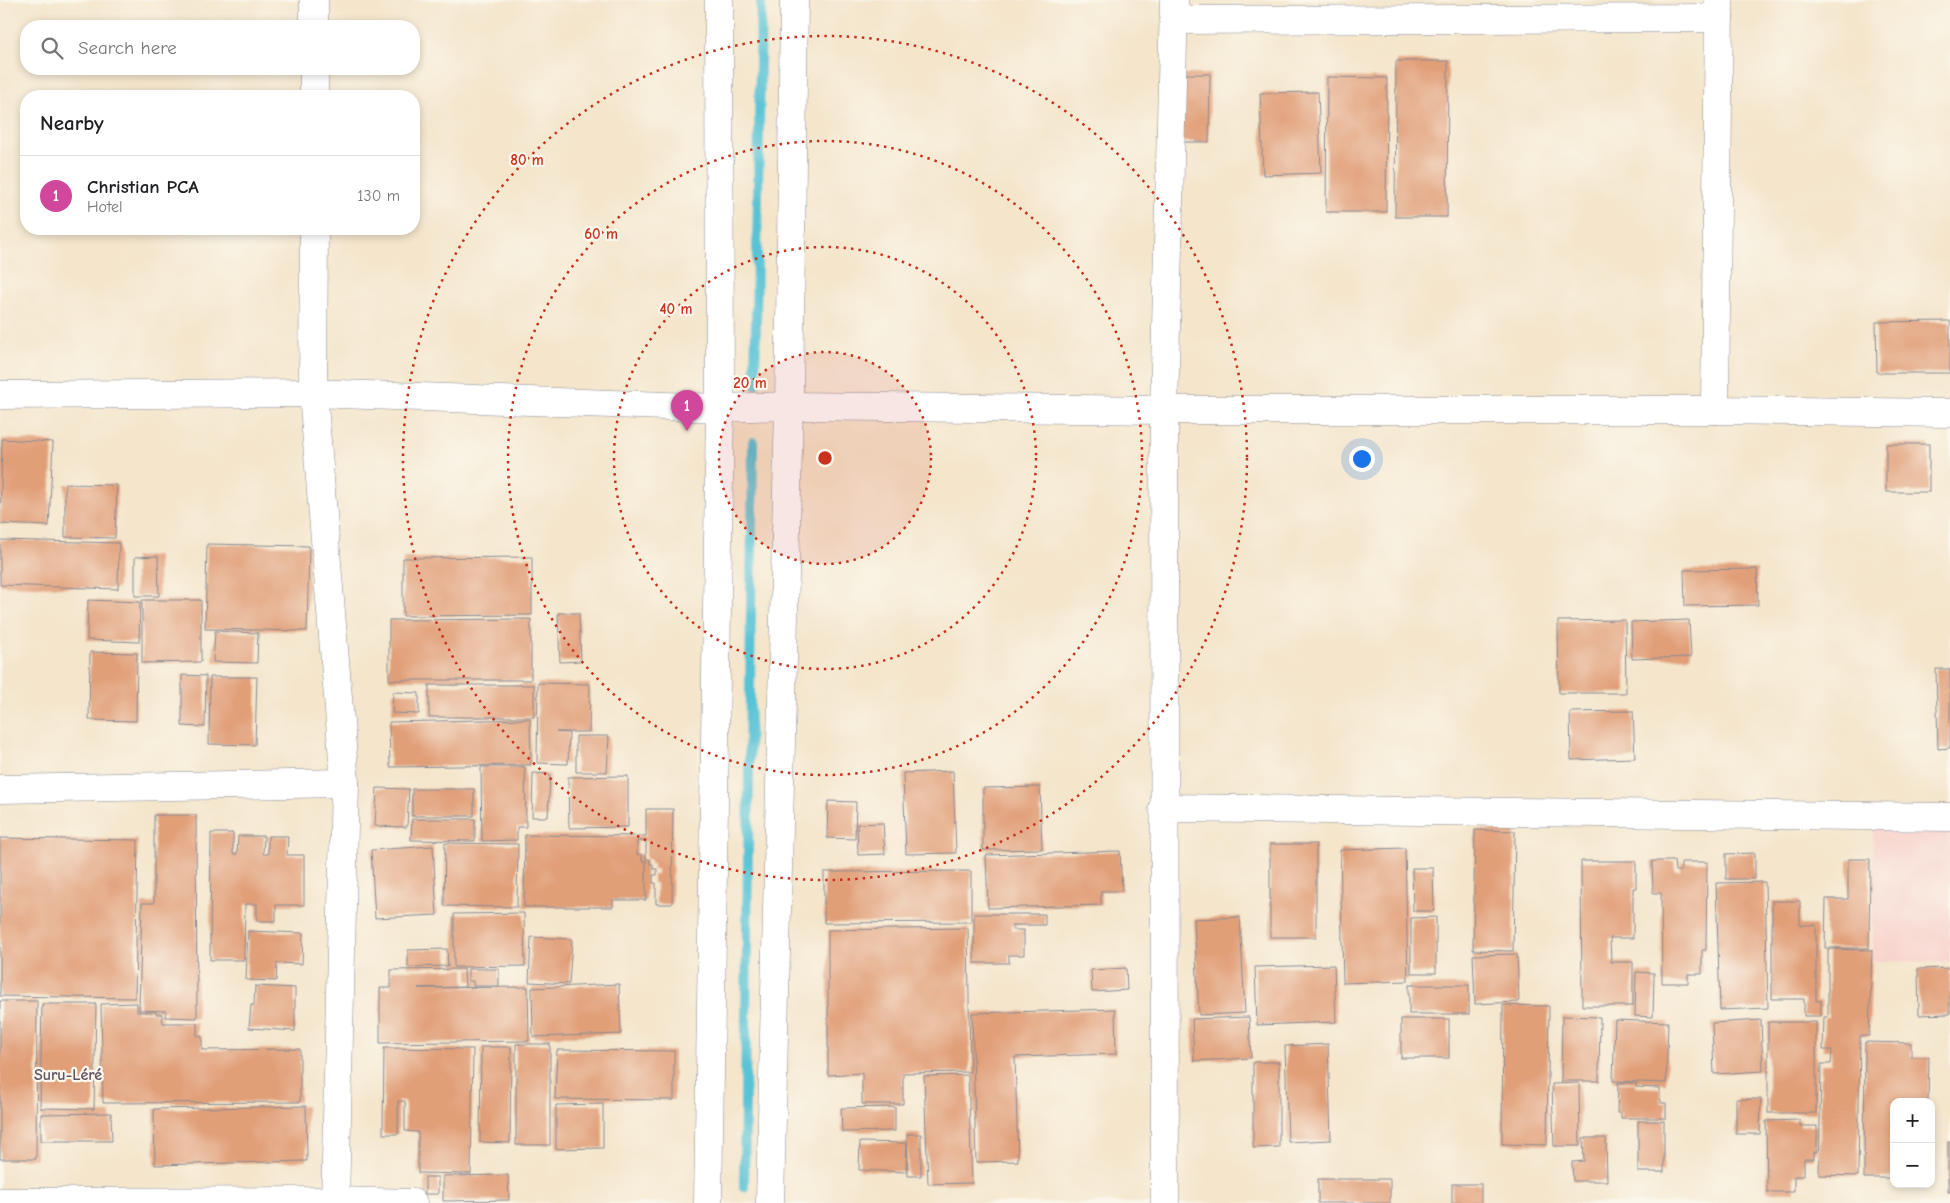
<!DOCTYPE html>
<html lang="en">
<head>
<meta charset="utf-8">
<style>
	:root { --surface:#fff; --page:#f2f2f2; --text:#202124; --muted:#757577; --line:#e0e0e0; --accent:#c8321e }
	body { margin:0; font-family:"Comic Neue",sans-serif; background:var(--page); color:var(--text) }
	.controls { position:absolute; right:15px; bottom:15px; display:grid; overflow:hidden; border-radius:10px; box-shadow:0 2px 8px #0003 }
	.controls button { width:45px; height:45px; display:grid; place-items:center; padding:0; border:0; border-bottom:1px solid var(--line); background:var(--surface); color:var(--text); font:25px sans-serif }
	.you { position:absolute; left:1361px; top:458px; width:18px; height:18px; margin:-12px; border:4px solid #fff; border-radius:50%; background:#1a73e8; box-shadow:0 0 0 8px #1a73e833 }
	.badge { display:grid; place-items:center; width:32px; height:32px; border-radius:50%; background:var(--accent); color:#fff; font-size:16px; font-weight:700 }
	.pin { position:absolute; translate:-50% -41px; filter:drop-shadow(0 1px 2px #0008) }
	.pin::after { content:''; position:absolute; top:26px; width:18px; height:15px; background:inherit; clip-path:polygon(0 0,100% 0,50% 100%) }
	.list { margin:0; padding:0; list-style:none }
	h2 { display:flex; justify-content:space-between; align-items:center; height:65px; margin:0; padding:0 20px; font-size:21px }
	h2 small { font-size:16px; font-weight:400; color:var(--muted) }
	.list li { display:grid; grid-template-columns:32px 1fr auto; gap:15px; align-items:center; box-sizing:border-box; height:80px; padding:0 20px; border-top:1px solid var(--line) }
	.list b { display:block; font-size:19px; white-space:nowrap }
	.list p { margin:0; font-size:16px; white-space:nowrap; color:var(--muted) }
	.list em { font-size:16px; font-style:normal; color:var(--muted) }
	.icon { flex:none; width:28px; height:28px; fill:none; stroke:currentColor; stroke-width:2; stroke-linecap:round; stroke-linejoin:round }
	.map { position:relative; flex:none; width:1950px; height:1203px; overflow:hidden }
	.search { position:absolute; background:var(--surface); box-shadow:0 2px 8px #0003; left:20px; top:20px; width:400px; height:55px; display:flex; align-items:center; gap:12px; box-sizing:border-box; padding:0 18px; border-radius:20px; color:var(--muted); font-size:19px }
	.panel { position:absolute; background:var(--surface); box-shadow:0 2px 8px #0003; left:20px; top:90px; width:400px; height:145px; border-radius:20px }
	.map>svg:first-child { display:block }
	.built { fill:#f7d0ca }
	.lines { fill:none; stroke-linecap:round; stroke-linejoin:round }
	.stream { stroke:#59c3d5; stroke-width:10 }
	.building { fill:#e19f78 }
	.minor-casing { stroke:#888a94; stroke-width:29 }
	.minor { stroke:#fff; stroke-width:28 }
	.ring { fill:none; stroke:#c8321e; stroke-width:2.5; stroke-dasharray:2.5 5 }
	.labels { text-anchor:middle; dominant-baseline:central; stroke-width:4.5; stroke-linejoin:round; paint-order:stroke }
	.neighbourhood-label { font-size:16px; font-weight:bold; fill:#605667; stroke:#fbf7ec }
	.centre { fill:#c8321e; stroke:#fbf7ec; stroke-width:2.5 }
	.ring-label { font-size:15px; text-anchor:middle; font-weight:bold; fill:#c8321e; stroke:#fbf7ec; stroke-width:4.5; stroke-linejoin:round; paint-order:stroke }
</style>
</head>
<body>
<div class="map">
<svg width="1950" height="1203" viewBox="0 0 1950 1203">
	<rect width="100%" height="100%" fill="#fbf7ec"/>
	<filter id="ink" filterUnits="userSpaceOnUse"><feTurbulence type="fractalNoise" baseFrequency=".02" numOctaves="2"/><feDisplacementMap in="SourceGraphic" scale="10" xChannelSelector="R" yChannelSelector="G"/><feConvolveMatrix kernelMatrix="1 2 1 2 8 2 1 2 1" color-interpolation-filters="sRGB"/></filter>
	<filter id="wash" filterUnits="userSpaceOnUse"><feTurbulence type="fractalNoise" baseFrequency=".0096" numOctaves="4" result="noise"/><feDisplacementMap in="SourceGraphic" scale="20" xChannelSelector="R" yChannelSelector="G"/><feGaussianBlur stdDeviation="1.12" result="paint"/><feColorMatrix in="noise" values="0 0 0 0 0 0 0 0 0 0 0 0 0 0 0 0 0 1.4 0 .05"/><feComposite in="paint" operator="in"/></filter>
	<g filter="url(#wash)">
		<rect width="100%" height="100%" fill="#f4e5cb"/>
		<polygon class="built" points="1873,820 1950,821 1950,962 1873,961"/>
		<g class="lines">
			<g class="stream">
				<polyline points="755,385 761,0"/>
				<polyline points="744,1187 753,442"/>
			</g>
		</g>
		<g id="blocks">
			<g class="building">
				<polygon points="1396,61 1448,61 1447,217 1395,217"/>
				<polygon points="1183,74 1210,74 1209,142 1181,142"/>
				<polygon points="1327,77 1387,78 1386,212 1326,212"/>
				<polygon points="1318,92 1321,173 1263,175 1260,93"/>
				<polygon points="1950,321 1950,373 1877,373 1876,322"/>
				<polygon points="2,439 53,442 49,526 0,524"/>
				<rect x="1886" y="444" width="43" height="48"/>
				<polygon points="65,484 117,485 115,538 65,537"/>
				<polygon points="0,540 119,543 118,589 0,585"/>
				<polygon points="207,544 309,546 307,631 205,629"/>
				<polygon points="158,556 159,596 135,596 135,557"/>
				<polygon points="532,557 532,615 403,616 403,558"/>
				<polygon points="1757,569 1758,605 1685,606 1684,570"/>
				<polygon points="88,600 140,602 139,642 87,640"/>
				<polygon points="142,600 201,600 201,662 142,663"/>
				<polygon points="558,613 579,613 581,661 560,662"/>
				<polygon points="531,619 531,680 389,680 389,620"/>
				<polygon points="1625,620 1626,693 1559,693 1558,621"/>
				<polygon points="1689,620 1691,657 1632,659 1631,622"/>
				<polygon points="215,631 258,633 257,663 213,662"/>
				<polygon points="90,652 137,653 136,721 89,720"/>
				<polygon points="1936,669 1950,669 1950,748 1938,749"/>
				<polygon points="182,675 206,676 205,727 182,726"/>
				<polygon points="210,677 257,677 255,745 209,744"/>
				<polygon points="538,683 590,684 589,732 556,732 569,733 568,764 537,763"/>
				<rect x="429" y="685" width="105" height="32"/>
				<polygon points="393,692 419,693 419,714 392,713"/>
				<polygon points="1633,711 1635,758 1571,760 1570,712"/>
				<polygon points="530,719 531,765 390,767 389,722"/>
				<polygon points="576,736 609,736 607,772 576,772"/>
				<polygon points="481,767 525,767 526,827 517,827 517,840 482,841"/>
				<polygon points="953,771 956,853 906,854 903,773"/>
				<polygon points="533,773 550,774 548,817 532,817"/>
				<polygon points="628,776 628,827 569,828 568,777"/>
				<polygon points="1040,787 1042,849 983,850 983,788"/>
				<polygon points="377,788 409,789 407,827 375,826"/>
				<rect x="412" y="789" width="62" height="27"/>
				<polygon points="828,801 856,802 855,839 827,838"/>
				<polygon points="646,809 673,809 672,904 656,904 656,883 653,883 653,875 657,875 657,869 653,869 653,864 650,864 650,859 646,859 646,841 637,841 637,854 642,855 642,861 646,861 646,900 613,900 613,907 524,907 525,835 646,836"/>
				<polygon points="154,815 196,815 197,1018 165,1017 166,1011 139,1010 142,903 154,903"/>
				<polygon points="412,819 475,819 475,841 411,840"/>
				<polygon points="883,823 885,854 858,855 857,824"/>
				<polygon points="1475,830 1515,831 1513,951 1473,950"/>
				<polygon points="211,833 233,833 233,854 237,854 238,836 264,836 263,854 268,854 268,836 288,836 287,855 304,855 304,905 276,905 276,921 257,921 257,904 245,904 244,960 210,960"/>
				<polygon points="0,838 138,840 135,998 0,996"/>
				<polygon points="445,843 518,844 517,907 444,906"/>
				<rect x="1270" y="844" width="46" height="93"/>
				<polygon points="433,846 437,915 375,918 371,850"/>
				<polygon points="1405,848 1408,981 1343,983 1340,850"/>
				<polygon points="1120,851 1122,891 1101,891 1101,905 988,908 986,855"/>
				<polygon points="1755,853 1755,879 1726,879 1726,854"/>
				<polygon points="1848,859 1870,859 1869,948 1825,948 1826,899 1848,899"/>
				<polygon points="1581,861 1636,861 1636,888 1633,888 1633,938 1610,938 1611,962 1633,962 1633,1006 1582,1006"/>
				<polygon points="1652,861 1674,861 1675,871 1681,871 1681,862 1707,862 1706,950 1702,950 1702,974 1688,974 1688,983 1662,983 1661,893 1653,893"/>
				<polygon points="1412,868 1433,868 1434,911 1413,911"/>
				<polygon points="971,871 971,922 824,923 824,872"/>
				<polygon points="1765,882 1768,1008 1720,1010 1716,883"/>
				<polygon points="1772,901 1800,901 1800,925 1816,925 1816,1001 1821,1001 1821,1016 1804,1016 1804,999 1772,999"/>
				<polygon points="524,913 525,966 454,967 454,914"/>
				<polygon points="974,914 1045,914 1045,925 1012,925 1012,930 1024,930 1024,955 1009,955 1009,963 974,963"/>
				<polygon points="1240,917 1245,1013 1199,1015 1194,919"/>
				<polygon points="1436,917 1436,973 1411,973 1411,918"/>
				<polygon points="968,928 970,1072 903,1073 903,1104 862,1104 862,1073 828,1075 828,930"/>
				<polygon points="248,931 303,933 302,964 277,963 276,981 246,980"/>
				<polygon points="531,937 572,939 569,984 529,982"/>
				<polygon points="447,949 448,966 408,967 408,950"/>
				<polygon points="1828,949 1872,950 1869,1036 1860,1036 1858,1176 1819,1175 1821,1064 1831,1064 1832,1050 1823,1050 1824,1017 1828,1017"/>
				<polygon points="1517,954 1519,1002 1475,1004 1473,955"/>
				<polygon points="1334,965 1336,1022 1257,1025 1255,967"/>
				<polygon points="1126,968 1127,990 1092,992 1091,970"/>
				<polygon points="1950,968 1950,1014 1919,1015 1918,969"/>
				<polygon points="464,969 465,987 418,988 528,987 529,1041 380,1043 380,988 391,988 391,970"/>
				<polygon points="468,969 499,969 499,986 473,986 473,981 468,981"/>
				<polygon points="1636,972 1654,973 1653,1017 1635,1016"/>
				<polygon points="619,984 621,1034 533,1037 532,988"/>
				<rect x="1409" y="985" width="60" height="29"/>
				<polygon points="255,986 295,988 295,1031 249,1028 251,1005 254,1005"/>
				<polygon points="0,1001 37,1001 36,1159 0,1159"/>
				<polygon points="137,1003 137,1012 156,1012 156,1014 162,1014 163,1023 197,1023 197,1036 202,1036 202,1050 300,1049 300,1102 103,1103 101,1004"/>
				<polygon points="42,1004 96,1004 94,1109 40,1108"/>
				<polygon points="1503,1005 1549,1006 1547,1145 1502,1144"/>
				<polygon points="1115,1009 1116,1054 1015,1057 1018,1161 976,1162 972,1013"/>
				<polygon points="1562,1016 1600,1017 1599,1081 1561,1081"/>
				<polygon points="1249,1017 1251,1058 1194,1061 1192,1019"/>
				<rect x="1401" y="1019" width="48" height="39"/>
				<polygon points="1615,1020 1668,1022 1666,1083 1613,1081"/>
				<polygon points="1761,1020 1763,1071 1714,1074 1712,1023"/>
				<rect x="1768" y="1022" width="48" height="91"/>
				<polygon points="1865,1042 1911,1043 1911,1057 1929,1057 1928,1102 1894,1102 1894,1178 1864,1178"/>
				<rect x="516" y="1044" width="34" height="101"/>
				<polygon points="1328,1044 1331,1140 1288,1142 1285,1046"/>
				<polygon points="481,1047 511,1047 510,1143 480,1142"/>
				<polygon points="384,1048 473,1049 471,1174 418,1173 418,1132 405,1131 405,1101 398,1101 398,1134 383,1134"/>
				<polygon points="557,1050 674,1051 674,1100 555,1099"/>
				<polygon points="1253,1062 1279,1062 1279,1147 1253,1148"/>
				<polygon points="968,1075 972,1183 928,1184 924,1076"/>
				<polygon points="1579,1083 1580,1146 1554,1146 1552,1084"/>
				<polygon points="1618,1083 1636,1083 1636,1087 1660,1088 1660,1100 1661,1100 1661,1103 1666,1103 1666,1118 1621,1118 1621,1113 1617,1113"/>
				<polygon points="1736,1099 1761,1099 1760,1134 1736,1134"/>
				<polygon points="603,1104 603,1148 556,1149 556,1105"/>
				<polygon points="306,1106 307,1161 155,1165 154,1109"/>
				<polygon points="895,1107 895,1131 842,1132 841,1108"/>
				<polygon points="111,1113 112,1141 41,1141 41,1114"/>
				<polygon points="1800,1120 1800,1126 1817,1126 1817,1152 1814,1152 1814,1159 1804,1159 1804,1176 1794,1176 1794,1192 1767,1192 1766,1121"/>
				<rect x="1638" y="1121" width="26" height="51"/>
				<polygon points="907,1134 921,1134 921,1176 908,1176"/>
				<polygon points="1583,1138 1606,1138 1607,1181 1573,1181 1572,1162 1584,1161"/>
				<polygon points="860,1142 907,1143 906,1172 859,1170"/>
				<rect x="1948" y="1142" width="2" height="50"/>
				<polygon points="508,1175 509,1200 443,1201 443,1176"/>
				<rect x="425" y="1177" width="13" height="17"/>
				<rect x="1318" y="1179" width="72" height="24"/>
				<rect x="1452" y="1184" width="29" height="19"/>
			</g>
		</g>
	</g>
	<g filter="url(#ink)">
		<use href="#blocks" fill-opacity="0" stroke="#888a94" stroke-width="1"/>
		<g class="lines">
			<defs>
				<g id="minor">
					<polyline points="1174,20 1719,18"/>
					<polyline points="314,26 314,0"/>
					<polyline points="314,96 314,69"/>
					<polyline points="314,229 313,393 345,783 335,1203"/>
					<polyline points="0,395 313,393 720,408 789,406 1164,410 1715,410 1950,413"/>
					<polyline points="1715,410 1719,0"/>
					<polyline points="0,789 345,783"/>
					<polyline points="1163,808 1950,817"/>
					<polyline points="0,1202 335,1201 413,1203"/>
					<polyline points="708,1203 720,408 719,0"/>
					<polyline points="770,1203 789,406 794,0"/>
					<polyline points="1165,1203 1164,410 1174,0"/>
				</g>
			</defs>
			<use href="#minor" class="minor-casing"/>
			<use href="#minor" class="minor"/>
		</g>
	</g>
	<circle cx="825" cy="458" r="106" fill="#c8321e" fill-opacity=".12"/>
	<g class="ring">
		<circle cx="825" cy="458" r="106"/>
		<circle cx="825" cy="458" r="211"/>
		<circle cx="825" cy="458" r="317"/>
		<circle cx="825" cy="458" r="422"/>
	</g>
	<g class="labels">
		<g class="neighbourhood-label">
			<text x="68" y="1075">Suru-Léré</text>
		</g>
	</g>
	<circle cx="825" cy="458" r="8" class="centre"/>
	<g class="ring-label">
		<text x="527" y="165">80 m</text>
		<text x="601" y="239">60 m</text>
		<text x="676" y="314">40 m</text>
		<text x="750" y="388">20 m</text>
	</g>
</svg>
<div class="controls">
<button>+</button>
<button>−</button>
</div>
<div class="you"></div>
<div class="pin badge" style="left:687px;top:431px;background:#d1479c">1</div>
<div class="search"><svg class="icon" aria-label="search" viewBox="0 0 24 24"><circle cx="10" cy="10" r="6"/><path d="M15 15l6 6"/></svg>Search here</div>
<section class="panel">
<h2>Nearby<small></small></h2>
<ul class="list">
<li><span class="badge" style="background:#d1479c">1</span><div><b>Christian PCA</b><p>Hotel</p></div><em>130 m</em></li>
</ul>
</section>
</div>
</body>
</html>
